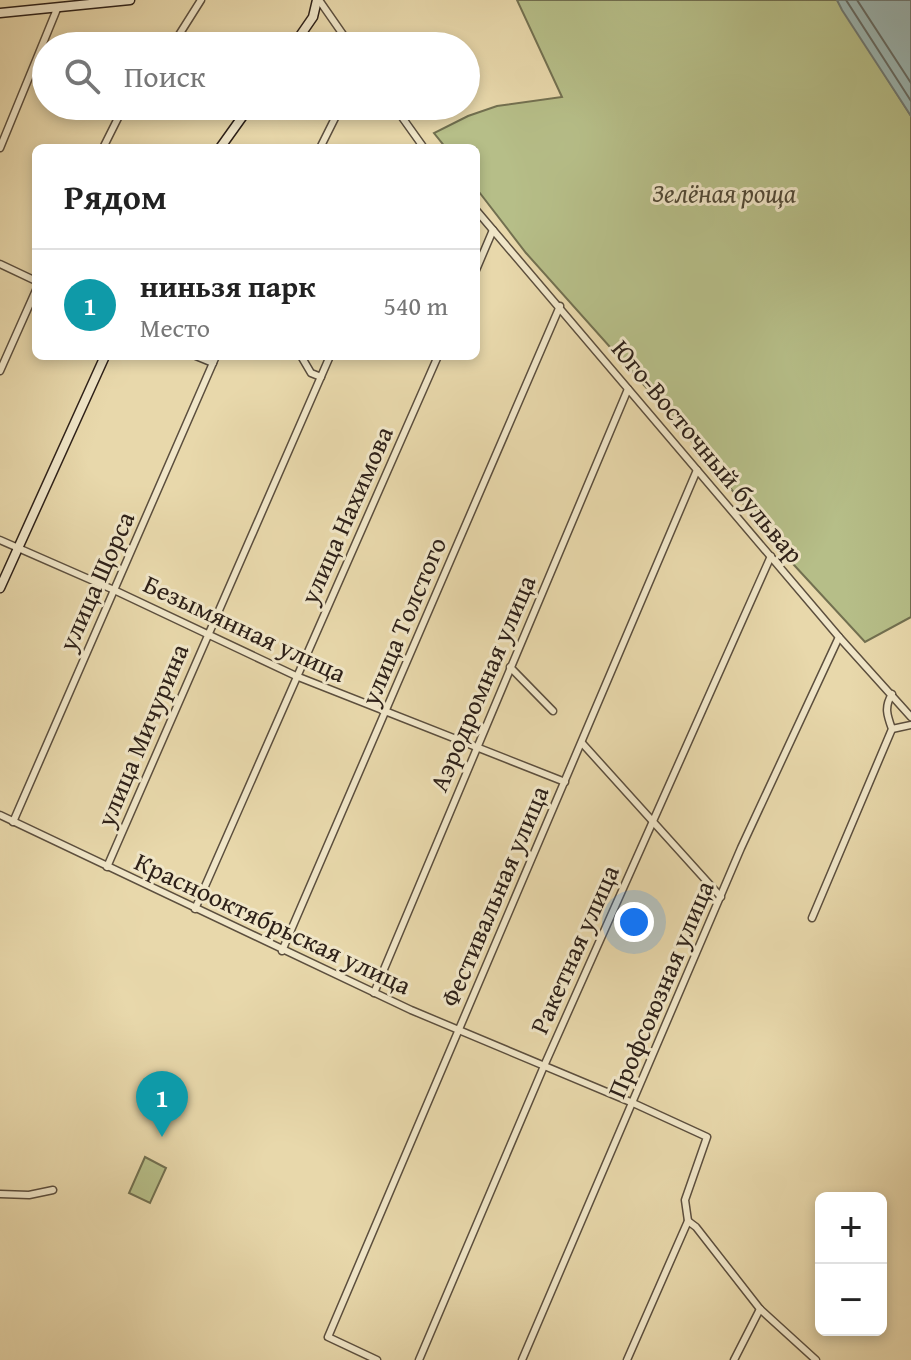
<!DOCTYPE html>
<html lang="ru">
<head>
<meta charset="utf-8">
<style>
	:root { --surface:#fff; --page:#f6f6f6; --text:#222; --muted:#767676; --line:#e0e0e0; --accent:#db2777 }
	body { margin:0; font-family:"Gentium Book Plus",serif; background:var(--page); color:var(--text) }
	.controls { position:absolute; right:24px; bottom:24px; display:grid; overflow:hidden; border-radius:12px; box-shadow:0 4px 12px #0003 }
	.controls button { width:72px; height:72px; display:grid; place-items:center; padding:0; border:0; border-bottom:2px solid var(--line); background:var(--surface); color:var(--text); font:40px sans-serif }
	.you { position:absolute; left:634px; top:922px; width:28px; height:28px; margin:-20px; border:6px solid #fff; border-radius:50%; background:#1a73e8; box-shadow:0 0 0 12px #1a73e833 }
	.badge { display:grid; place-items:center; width:52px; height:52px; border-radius:50%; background:var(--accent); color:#fff; font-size:26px; font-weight:700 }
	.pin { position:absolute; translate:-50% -66px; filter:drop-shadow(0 2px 4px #0008) }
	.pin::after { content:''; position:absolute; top:42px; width:28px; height:24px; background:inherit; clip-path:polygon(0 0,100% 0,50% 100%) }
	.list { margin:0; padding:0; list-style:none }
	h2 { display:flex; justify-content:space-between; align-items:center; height:104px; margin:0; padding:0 32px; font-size:34px }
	h2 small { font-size:26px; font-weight:400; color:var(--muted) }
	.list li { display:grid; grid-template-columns:52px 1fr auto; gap:24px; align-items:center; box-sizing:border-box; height:112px; padding:0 32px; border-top:2px solid var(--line) }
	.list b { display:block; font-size:30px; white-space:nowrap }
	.list p { margin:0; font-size:26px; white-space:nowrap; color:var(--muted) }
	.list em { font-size:26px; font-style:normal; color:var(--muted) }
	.icon { flex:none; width:44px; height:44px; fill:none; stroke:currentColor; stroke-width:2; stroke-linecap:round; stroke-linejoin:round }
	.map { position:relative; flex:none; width:911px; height:1360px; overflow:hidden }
	.search { position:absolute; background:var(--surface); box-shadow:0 4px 12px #0003; left:32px; top:32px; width:448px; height:88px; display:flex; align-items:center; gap:20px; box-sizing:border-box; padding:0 28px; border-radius:44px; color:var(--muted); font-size:30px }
	.panel { position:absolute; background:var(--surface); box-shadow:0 4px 12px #0003; left:32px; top:144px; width:448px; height:216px; border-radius:12px }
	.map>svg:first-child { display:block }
	.park { fill:#b6be88; stroke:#727050; stroke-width:2 }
	.water { fill:#9bb7b4; stroke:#6f7b76; stroke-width:2 }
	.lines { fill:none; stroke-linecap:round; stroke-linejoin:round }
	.shore { stroke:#646c66; stroke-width:2 }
	.minor-casing { stroke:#5c4f3e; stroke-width:9 }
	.secondary-casing { stroke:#2e2119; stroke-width:11 }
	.minor { stroke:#f0e6c8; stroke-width:6 }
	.secondary { stroke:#f0e6c8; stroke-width:8 }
	.labels { text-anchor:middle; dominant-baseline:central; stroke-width:6; stroke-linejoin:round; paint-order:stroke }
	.park-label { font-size:26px; font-style:italic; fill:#504835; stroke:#f0e6c8 }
	.street-label { font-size:26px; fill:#2e2119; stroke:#f0e6c8 }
</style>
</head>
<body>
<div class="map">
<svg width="911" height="1360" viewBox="0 0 911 1360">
	<rect width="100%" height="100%" fill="#e8d8ab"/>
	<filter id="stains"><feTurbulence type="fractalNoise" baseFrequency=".0025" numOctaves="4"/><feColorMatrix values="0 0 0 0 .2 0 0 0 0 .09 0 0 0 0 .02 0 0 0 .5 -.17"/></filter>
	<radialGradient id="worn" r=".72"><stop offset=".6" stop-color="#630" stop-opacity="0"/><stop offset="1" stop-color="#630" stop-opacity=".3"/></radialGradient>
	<g class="park">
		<polygon points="517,0 837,0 911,116 911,617 865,642 794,565 660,403 526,253 476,188 476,148 446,148 434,133 468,116 497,106 562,97"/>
		<polygon points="145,1157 166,1168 150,1203 129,1193"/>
	</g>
	<polygon class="water" points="837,0 911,0 911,116 842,10"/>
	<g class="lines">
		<g class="shore">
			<polyline points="846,0 911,101"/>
			<polyline points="857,0 911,83"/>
		</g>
		<defs>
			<g id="minor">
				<polyline points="319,0 351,46"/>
				<polyline points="172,46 201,0"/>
				<polyline points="394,106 424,148"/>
				<polyline points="0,148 57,9"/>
				<polyline points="103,148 122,110 127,106"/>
				<polyline points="320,148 341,106"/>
				<polyline points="476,210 839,637 911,717"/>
				<polyline points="0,264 36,281"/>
				<polyline points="476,270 493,230"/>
				<polyline points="196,356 213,363"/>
				<polyline points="301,356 311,373 321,377"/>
				<polyline points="0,371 36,290"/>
				<polyline points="0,540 114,590 296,676 565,782"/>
				<polyline points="510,667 553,711"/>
				<polyline points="892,729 911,725"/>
				<polyline points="582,743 721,897"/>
				<polyline points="0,815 411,1010 633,1103 707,1137 685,1200 688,1221 627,1360"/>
				<polyline points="13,822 216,356"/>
				<polyline points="107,867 330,356"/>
				<polyline points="195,909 438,356"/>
				<path d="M 812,918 L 892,729 C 887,715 884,707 892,694"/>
				<polyline points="282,951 560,306"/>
				<polyline points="374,993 628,389"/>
				<polyline points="0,1194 29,1195 53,1190"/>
				<polyline points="688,1221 696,1227 760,1309 816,1360"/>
				<polyline points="377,1360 328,1337 697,470"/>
				<polyline points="419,1360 544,1066 771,556"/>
				<polyline points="522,1360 741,848 839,637"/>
				<polyline points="734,1360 760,1309"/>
			</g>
			<g id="secondary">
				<polyline points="0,13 130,0"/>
				<polyline points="293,46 313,17 317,0"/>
				<polyline points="220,148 250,106"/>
				<polyline points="0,588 105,356"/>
			</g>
		</defs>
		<use href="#minor" class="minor-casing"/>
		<use href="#secondary" class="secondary-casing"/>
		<use href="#minor" class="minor"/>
		<use href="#secondary" class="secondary"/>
	</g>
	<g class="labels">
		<g class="park-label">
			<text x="724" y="192">Зелёная роща</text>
		</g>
		<g class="street-label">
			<text transform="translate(708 451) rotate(50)">Юго-Восточный бульвар</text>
			<text transform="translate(346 515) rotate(-66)">улица Нахимова</text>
			<text transform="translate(96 581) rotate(-66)">улица Щорса</text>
			<text transform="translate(403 621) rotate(-67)">улица Толстого</text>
			<text transform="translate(245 628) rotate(25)">Безымянная улица</text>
			<text transform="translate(482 683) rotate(-67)">Аэродромная улица</text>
			<text transform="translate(142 735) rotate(-67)">улица Мичурина</text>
			<text transform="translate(494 896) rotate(-67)">Фестивальная улица</text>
			<text transform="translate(273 923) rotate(25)">Краснооктябрьская улица</text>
			<text transform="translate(574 949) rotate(-66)">Ракетная улица</text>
			<text transform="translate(660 989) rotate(-67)">Профсоюзная улица</text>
		</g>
	</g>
	<rect width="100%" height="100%" filter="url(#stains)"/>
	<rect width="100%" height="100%" fill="url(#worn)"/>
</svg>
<div class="controls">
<button>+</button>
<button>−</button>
</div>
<div class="you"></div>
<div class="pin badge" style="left:162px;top:1137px;background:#0f9aa8">1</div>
<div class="search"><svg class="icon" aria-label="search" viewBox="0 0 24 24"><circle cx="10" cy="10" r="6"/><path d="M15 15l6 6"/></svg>Поиск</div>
<section class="panel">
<h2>Рядом<small></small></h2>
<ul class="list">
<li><span class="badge" style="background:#0f9aa8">1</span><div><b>ниньзя парк</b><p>Место</p></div><em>540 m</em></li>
</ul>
</section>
</div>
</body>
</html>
